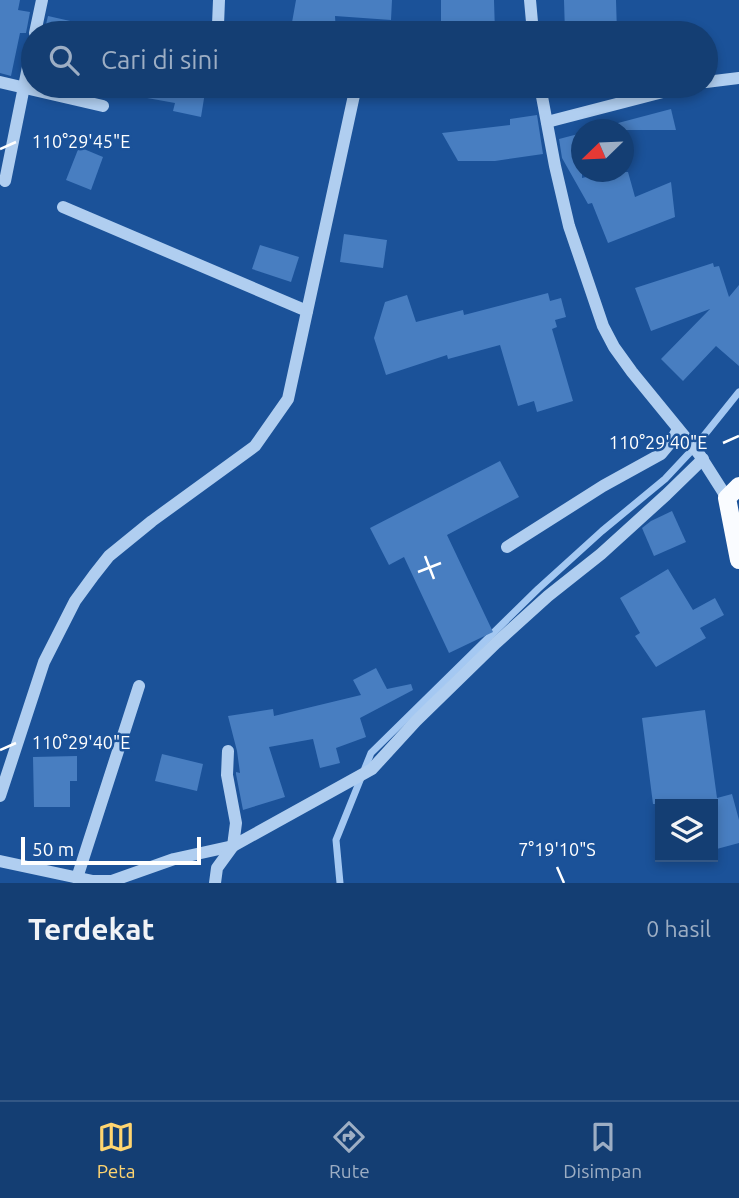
<!DOCTYPE html>
<html lang="id">
<head>
<meta charset="utf-8">
<style>
	:root { --surface:#143e73; --page:#1d4578; --text:#f1f3f6; --muted:#9daec4; --line:#335785; --accent:#ffd570 }
	body { margin:0; font-family:Ubuntu,sans-serif; background:var(--page); color:var(--text) }
	.controls { position:absolute; right:21px; bottom:21px; display:grid; overflow:hidden; border-radius:0px; box-shadow:0 4px 10px #0003 }
	.controls button { width:63px; height:63px; display:grid; place-items:center; padding:0; border:0; border-bottom:2px solid var(--line); background:var(--surface); color:var(--text); font:35px sans-serif }
	.compass { position:absolute; left:571px; top:119px; width:63px; height:63px; border-radius:50%; background:var(--surface); box-shadow:0 4px 10px #0003; rotate:247deg }
	.scale { position:absolute; left:21px; bottom:18px; width:180px; box-sizing:border-box; padding-left:7px; border:4px solid #fff; border-top:0; font-size:19px; line-height:24px; white-space:nowrap; color:#fff; -webkit-text-stroke:5px #1b5299; paint-order:stroke }
	.list { margin:0; padding:0; list-style:none }
	h2 { display:flex; justify-content:space-between; align-items:center; height:91px; margin:0; padding:0 28px; font-size:30px }
	h2 small { font-size:23px; font-weight:400; color:var(--muted) }
	.icon { flex:none; width:38px; height:38px; fill:none; stroke:currentColor; stroke-width:2; stroke-linecap:round; stroke-linejoin:round }
	.map { position:relative; flex:none; width:739px; height:883px; overflow:hidden }
	.search { position:absolute; background:var(--surface); box-shadow:0 4px 10px #0003; left:21px; right:21px; top:21px; height:77px; display:flex; align-items:center; gap:18px; box-sizing:border-box; padding:0 24px; border-radius:38px; color:var(--muted); font-size:26px }
	.sheet { height:217px; background:var(--surface) }
	nav { display:flex; justify-content:space-around; align-items:center; box-sizing:border-box; height:98px; border-top:2px solid var(--line); background:var(--surface); font-size:19px; color:var(--muted) }
	nav a { display:grid; justify-items:center; gap:4px }
	nav .on { color:var(--accent) }
	.map>svg:first-child { display:block }
	.lines { fill:none; stroke-linecap:round; stroke-linejoin:round }
	.stream { stroke:#a4c8f2; stroke-width:7 }
	.building { fill:#487ec1 }
	.minor { stroke:#b0cef0; stroke-width:12 }
	.major { stroke:#fafcff; stroke-width:18 }
	.ticks { fill:none; stroke:#fff; stroke-width:2.5 }
	.ticks-label { font-size:18px; text-anchor:middle; fill:#fff; stroke:#1b5299; stroke-width:5; stroke-linejoin:round; paint-order:stroke }
</style>
</head>
<body>
<div class="map">
<svg width="739" height="883" viewBox="0 0 739 883">
	<rect width="100%" height="100%" fill="#1b5299"/>
	<g class="lines">
		<polyline class="stream" points="340,883 336,840 371,753 538,589 602,531 665,479 694,448 739,392"/>
	</g>
	<g class="building">
		<polygon points="0,0 20,0 18,10 30,12 26,33 20,33 11,76 0,73"/>
		<polygon points="296,0 392,0 391,20 335,16 336,33 319,33 291,28"/>
		<polygon points="441,0 494,0 495,33 441,33"/>
		<polygon points="564,0 616,0 617,33 565,33"/>
		<polygon points="48,16 88,25 87,33 44,33"/>
		<polygon points="137,86 206,86 201,117 173,111 175,103 136,96"/>
		<polygon points="671,109 676,130 619,130 618,123"/>
		<polygon points="537,115 543,154 495,161 458,161 442,133 510,125 510,119"/>
		<polygon points="582,133 582,178 607,172 628,172 635,197 671,182 675,217 608,243 592,203 588,204 562,158 559,139"/>
		<polygon points="79,147 103,157 91,190 66,180"/>
		<polygon points="344,234 387,240 383,268 340,262"/>
		<polygon points="260,245 299,257 291,282 252,269"/>
		<polygon points="713,263 714,267 719,266 729,297 739,285 739,366 716,346 683,381 661,359 710,309 651,331 635,288"/>
		<polygon points="548,293 550,301 561,298 566,317 555,320 557,327 552,329 573,401 537,412 534,401 518,406 500,345 448,359 447,355 386,375 374,338 385,302 407,295 416,322 463,310 464,315"/>
		<polygon points="500,461 519,497 447,535 493,632 449,653 404,557 389,565 370,528"/>
		<polygon points="672,511 686,542 654,556 642,528 651,521"/>
		<polygon points="668,569 693,610 715,598 724,615 700,628 706,638 656,667 635,636 640,633 620,598"/>
		<polygon points="376,668 387,689 411,684 413,690 360,718 366,737 336,748 340,763 320,768 313,739 269,747 285,797 243,810 236,774 236,772 240,773 237,751 228,716 273,709 274,716 361,695 353,680"/>
		<polygon points="705,710 717,798 732,794 739,820 739,843 713,850 713,804 653,804 642,718"/>
		<polygon points="162,754 203,764 197,791 155,781"/>
		<polygon points="77,756 77,781 70,781 70,807 34,807 33,757"/>
	</g>
	<g class="lines">
		<g class="minor">
			<polyline points="219,0 218,25 221,29 239,33"/>
			<polyline points="530,0 533,33"/>
			<polyline points="35,33 42,0"/>
			<polyline points="0,82 103,106"/>
			<polyline points="706,82 739,78"/>
			<polyline points="540,86 555,166 569,226 603,326 614,347 632,372 699,454 727,498"/>
			<polyline points="547,122 686,86"/>
			<polyline points="5,181 33,42"/>
			<polyline points="63,207 307,311"/>
			<polyline points="507,547 603,486 661,454 671,442 678,429"/>
			<polyline points="0,796 44,662 75,601 94,575 109,556 152,521 255,446 288,399 356,86"/>
			<polyline points="0,861 93,881 112,881 174,859 233,846 372,769 416,721 496,643 548,596 601,554 666,495 703,459"/>
			<polyline points="77,878 139,686"/>
			<polyline points="215,883 217,868 233,846 236,823 227,775 228,751"/>
		</g>
		<polyline class="major" points="739,486 727,498 739,560"/>
	</g>
	<path class="ticks" d="M 0,149 L 16,142M 723,443 L 739,436M 425,556 L 434,579M 418,572 L 441,563M 0,750 L 16,743M 557,867 L 564,883"/>
	<g class="ticks-label">
		<text x="81" y="148">110°29'45"E</text>
		<text x="658" y="449">110°29'40"E</text>
		<text x="81" y="749">110°29'40"E</text>
		<text x="557" y="856">7°19'10"S</text>
	</g>
</svg>
<div class="controls">
<button><svg class="icon" aria-label="layers" viewBox="0 0 24 24"><path d="M12 4l9 5-9 5-9-5zM3 14l9 5 9-5"/></svg></button>
</div>
<svg class="compass" viewBox="-18 -18 36 36"><path d="M0-13l5 13h-10z" fill="#e53935"/><path d="M0 13l5-13h-10z" fill="#9daec4"/></svg>
<div class="scale">50 m</div>
<div class="search"><svg class="icon" aria-label="search" viewBox="0 0 24 24"><circle cx="10" cy="10" r="6"/><path d="M15 15l6 6"/></svg>Cari di sini</div>
</div>
<section class="sheet">
<h2>Terdekat<small>0 hasil</small></h2>
<ul class="list">
</ul>
</section>
<nav>
<a class="on"><svg class="icon" aria-label="map" viewBox="0 0 24 24"><path d="M3 6l6-2 6 2 6-2v14l-6 2-6-2-6 2zM9 4v14M15 6v14"/></svg>Peta</a>
<a><svg class="icon" aria-label="directions" viewBox="0 0 24 24"><path d="M12 3l9 9-9 9-9-9zM9 14v-3h6M13 9l2 2-2 2"/></svg>Rute</a>
<a><svg class="icon" aria-label="saved" viewBox="0 0 24 24"><path d="M7 4h10v16l-5-4-5 4z"/></svg>Disimpan</a>
</nav>
</body>
</html>
